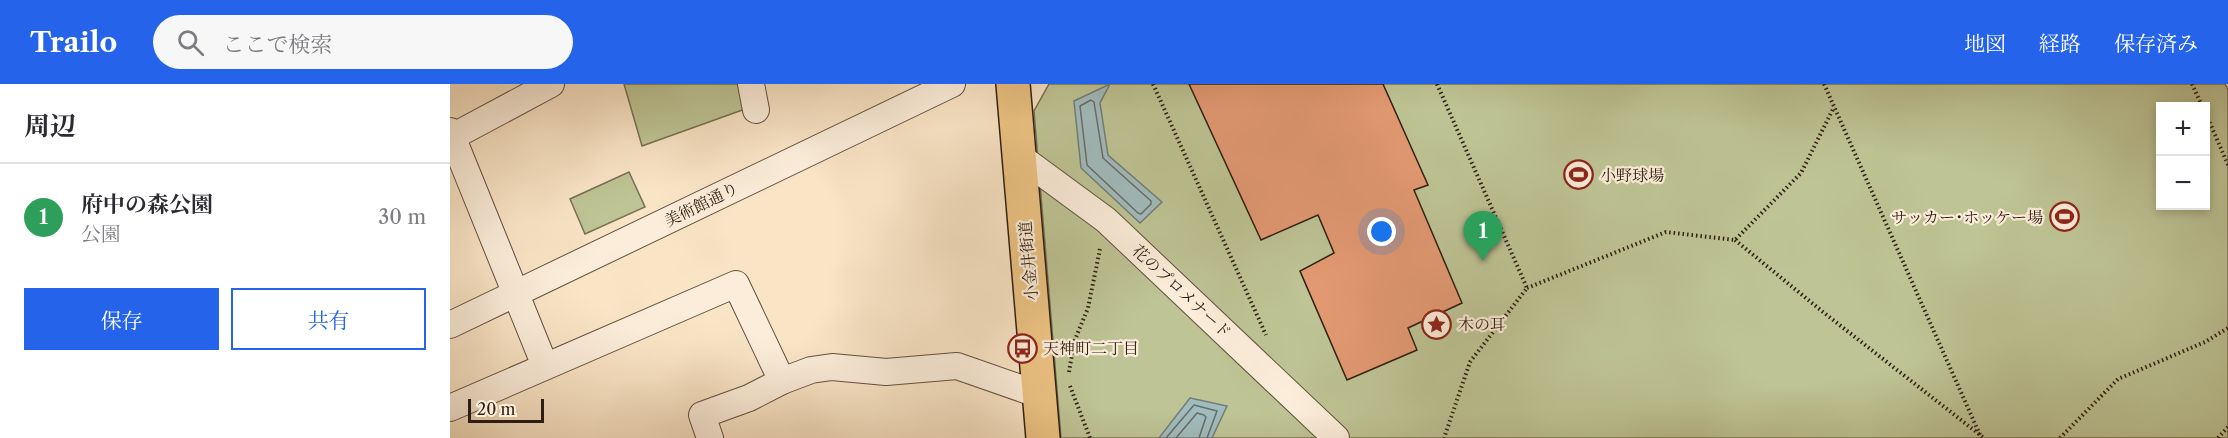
<!DOCTYPE html>
<html lang="ja">
<head>
<meta charset="utf-8">
<style>
	:root { --surface:#fff; --page:#f7f7f7; --text:#2b2b33; --muted:#7c7c81; --line:#e1e1e2; --accent:#2563eb }
	body { margin:0; font-family:"Libre Caslon Text","Noto Serif JP",serif; background:var(--page); color:var(--text) }
	.controls { position:absolute; right:18px; top:18px; display:grid; overflow:hidden; border-radius:0px; box-shadow:0 3px 9px #0003 }
	.controls button { width:54px; height:54px; display:grid; place-items:center; padding:0; border:0; border-bottom:2px solid var(--line); background:var(--surface); color:var(--text); font:30px sans-serif }
	.scale { position:absolute; left:18px; bottom:15px; width:76px; box-sizing:border-box; padding-left:6px; border:3px solid #2f1e11; border-top:0; font-size:16px; line-height:21px; white-space:nowrap; color:#2f1e11; -webkit-text-stroke:4px #fbedda; paint-order:stroke }
	.you { position:absolute; left:932px; top:148px; width:21px; height:21px; margin:-15px; border:4px solid #fff; border-radius:50%; background:#1a73e8; box-shadow:0 0 0 9px #1a73e833 }
	.badge { display:grid; place-items:center; width:39px; height:39px; border-radius:50%; background:var(--accent); color:#fff; font-size:20px; font-weight:700 }
	.pin { position:absolute; translate:-50% -50px; filter:drop-shadow(0 2px 3px #0008) }
	.pin::after { content:''; position:absolute; top:32px; width:21px; height:18px; background:inherit; clip-path:polygon(0 0,100% 0,50% 100%) }
	.list { margin:0; padding:0; list-style:none }
	h2 { display:flex; justify-content:space-between; align-items:center; height:78px; margin:0; padding:0 24px; font-size:26px }
	h2 small { font-size:20px; font-weight:400; color:var(--muted) }
	.list li { display:grid; grid-template-columns:39px 1fr auto; gap:18px; align-items:center; box-sizing:border-box; height:108px; padding:0 24px; border-top:2px solid var(--line) }
	.list b { display:block; font-size:22px; white-space:nowrap }
	.list p { margin:0; font-size:20px; white-space:nowrap; color:var(--muted) }
	.list em { font-size:20px; font-style:normal; color:var(--muted) }
	.actions { display:flex; gap:12px; padding:18px 24px }
	.actions a { flex:1; padding:14px 0; border:2px solid var(--accent); border-radius:0px; text-align:center; font-size:21px; color:var(--accent) }
	.actions .main { background:var(--accent); color:#fff }
	.icon { flex:none; width:33px; height:33px; fill:none; stroke:currentColor; stroke-width:2; stroke-linecap:round; stroke-linejoin:round }
	.map { position:relative; flex:none; width:1778px; height:354px; overflow:hidden }
	header { display:flex; align-items:center; gap:36px; box-sizing:border-box; height:84px; padding:0 30px; background:var(--accent); color:#fff }
	header strong { font-size:28px }
	nav { display:flex; gap:33px; margin-inline-start:auto; font-size:21px }
	.search { width:420px; height:54px; background:var(--page); display:flex; align-items:center; gap:15px; box-sizing:border-box; padding:0 21px; border-radius:33px; color:var(--muted); font-size:22px }
	main { display:flex }
	aside { flex:1; background:var(--surface) }
	.map>svg:first-child { display:block }
	.green { fill:#bec495; stroke:#767153; stroke-width:1.5; fill-rule:evenodd }
	.water { fill:#a1bcbe; stroke:#737d79; stroke-width:1.5 }
	.lines { fill:none; stroke-linecap:round; stroke-linejoin:round }
	.shore { stroke:#686d68; stroke-width:1.5 }
	.building { fill:#e29972; stroke:#2f1e11; stroke-width:1.5 }
	.minor-casing { stroke:#62503e; stroke-width:28 }
	.major-casing { stroke:#2f1e11; stroke-width:36 }
	.path { stroke:#2f1e11; stroke-width:4; stroke-dasharray:1.5 3; stroke-linecap:butt }
	.minor { stroke:#fbedda; stroke-width:26 }
	.major { stroke:#ecc283; stroke-width:33 }
	.labels { text-anchor:middle; dominant-baseline:central; stroke-width:4.5; stroke-linejoin:round; paint-order:stroke }
	.poi-label { font-size:16px; fill:#2f1e11; stroke:#fbedda; text-anchor:start }
	.street-label { font-size:16px; fill:#2f1e11; stroke:#fbedda }
</style>
</head>
<body>
<header>
<strong>Trailo</strong>
<div class="search"><svg class="icon" aria-label="search" viewBox="0 0 24 24"><circle cx="10" cy="10" r="6"/><path d="M15 15l6 6"/></svg>ここで検索</div>
<nav><a>地図</a><a>経路</a><a>保存済み</a></nav>
</header>
<main>
<aside>
<h2>周辺<small></small></h2>
<ul class="list">
<li><span class="badge" style="background:#2e9e5b">1</span><div><b>府中の森公園</b><p>公園</p></div><em>30 m</em></li>
</ul>
<div class="actions"><a class="main">保存</a><a>共有</a></div>
</aside>
<div class="map">
<svg width="1778" height="354" viewBox="0 0 1778 354">
	<rect width="100%" height="100%" fill="#f9e4c6"/>
	<filter id="stains"><feTurbulence type="fractalNoise" baseFrequency=".00333" numOctaves="4"/><feColorMatrix values="0 0 0 0 .2 0 0 0 0 .09 0 0 0 0 .02 0 0 0 .5 -.17"/></filter>
	<radialGradient id="worn" r=".72"><stop offset=".6" stop-color="#630" stop-opacity="0"/><stop offset="1" stop-color="#630" stop-opacity=".3"/></radialGradient>
	<g class="green">
		<polygon points="174,0 292,0 298,24 192,62"/>
		<path d="M 599,0 L 1775,0 L 1778,6 L 1778,354 L 611,354 L 584,27 ZM 1710,22 L 1756,22 L 1756,122 L 1710,122 Z"/>
		<polygon points="179,88 195,123 135,150 120,115"/>
	</g>
	<g class="water">
		<polygon points="660,0 650,19 658,71 712,118 690,139 631,84 624,17"/>
		<polygon points="740,314 777,322 762,354 709,354"/>
	</g>
	<g class="lines">
		<g class="shore">
			<polygon points="641,16 644,18 653,74 701,117 701,120 691,130 688,129 637,81 630,22"/>
			<polyline points="716,354 744,321 767,327 757,354"/>
			<polyline points="726,354 747,329 754,331 756,333 749,354"/>
		</g>
	</g>
	<polygon class="building" points="739,0 933,0 978,101 964,106 1012,219 958,244 967,266 897,296 850,187 884,169 868,131 811,156"/>
	<g class="lines">
		<defs>
			<g id="minor">
				<polyline points="301,0 306,26"/>
				<polyline points="0,47 95,282"/>
				<polyline points="2,53 101,0"/>
				<polyline points="569,72 656,136 886,354"/>
				<polyline points="0,241 502,0"/>
				<polyline points="0,324 286,200 332,297"/>
				<polyline points="260,354 252,331 299,314 332,297 361,286 382,283 436,288 507,282 590,311"/>
			</g>
			<polyline id="major" points="563,0 593,354"/>
		</defs>
		<use href="#minor" class="minor-casing"/>
		<use href="#major" class="major-casing"/>
		<g class="path">
			<polyline points="703,0 816,251"/>
			<polyline points="987,0 1077,204 1020,278 994,354"/>
			<polyline points="1374,0 1530,351"/>
			<polyline points="1742,0 1752,22"/>
			<polyline points="1756,30 1778,81"/>
			<polyline points="1285,156 1373,228 1534,354"/>
			<polyline points="1077,204 1216,148 1285,156 1351,89 1384,23"/>
			<polyline points="619,288 624,258 638,224 650,165"/>
			<polyline points="620,302 640,354"/>
			<polyline points="1610,354 1668,295 1755,258 1778,244"/>
			<polyline points="1768,354 1778,343"/>
		</g>
		<use href="#minor" class="minor"/>
		<use href="#major" class="major"/>
	</g>
	<defs>
		<symbol id="stadium-ring" viewBox="-11 -11 22 22"><circle r="9.5" fill="#fbedda" stroke="#8f2418" stroke-width="1.5"/><path d="M0-5a6.5 5 0 1 0 0 10a6.5 5 0 1 0 0-10ZM-3.5-1.8h7v3.6h-7Z" fill="#8f2418"/></symbol>
		<symbol id="sight-ring" viewBox="-11 -11 22 22"><circle r="9.5" fill="#fbedda" stroke="#8f2418" stroke-width="1.5"/><path d="M0-6L1.8-2.2L6-1.7L2.9 1.2L3.7 5.4L0 3.3L-3.7 5.4L-2.9 1.2L-6-1.7L-1.8-2.2Z" fill="#8f2418"/></symbol>
		<symbol id="bus-ring" viewBox="-11 -11 22 22"><circle r="9.5" fill="#fbedda" stroke="#8f2418" stroke-width="1.5"/><path d="M-5-6H5V4H4V6H2V4H-2V6H-4V4H-5ZM-3.5-4V0h7V-4ZM-3.5 1.2v1.5H-2V1.2ZM2 1.2v1.5H3.5V1.2Z" fill="#8f2418"/></symbol>
	</defs>
	<g fill-rule="evenodd">
		<use href="#stadium-ring" x="1112" y="74" width="33" height="33"/>
		<use href="#stadium-ring" x="1598" y="116" width="33" height="33"/>
		<use href="#sight-ring" x="970" y="224" width="33" height="33"/>
		<use href="#bus-ring" x="556" y="248" width="33" height="33"/>
	</g>
	<g class="labels">
		<g class="poi-label">
			<text x="1150" y="91">小野球場</text>
			<text x="1593" y="133" text-anchor="end">サッカー･ホッケー場</text>
			<text x="1008" y="240">木の耳</text>
			<text x="593" y="264">天神町二丁目</text>
		</g>
		<g class="street-label">
			<text transform="translate(251 120) rotate(-26)">美術館通り</text>
			<text transform="translate(578 177) rotate(-95)">小金井街道</text>
			<text transform="translate(732 207) rotate(43)">花のプロメナード</text>
		</g>
	</g>
	<rect width="100%" height="100%" filter="url(#stains)"/>
	<rect width="100%" height="100%" fill="url(#worn)"/>
</svg>
<div class="controls">
<button>+</button>
<button>−</button>
</div>
<div class="scale">20 m</div>
<div class="you"></div>
<div class="pin badge" style="left:1033px;top:177px;background:#2e9e5b">1</div>
</div>
</main>
</body>
</html>
